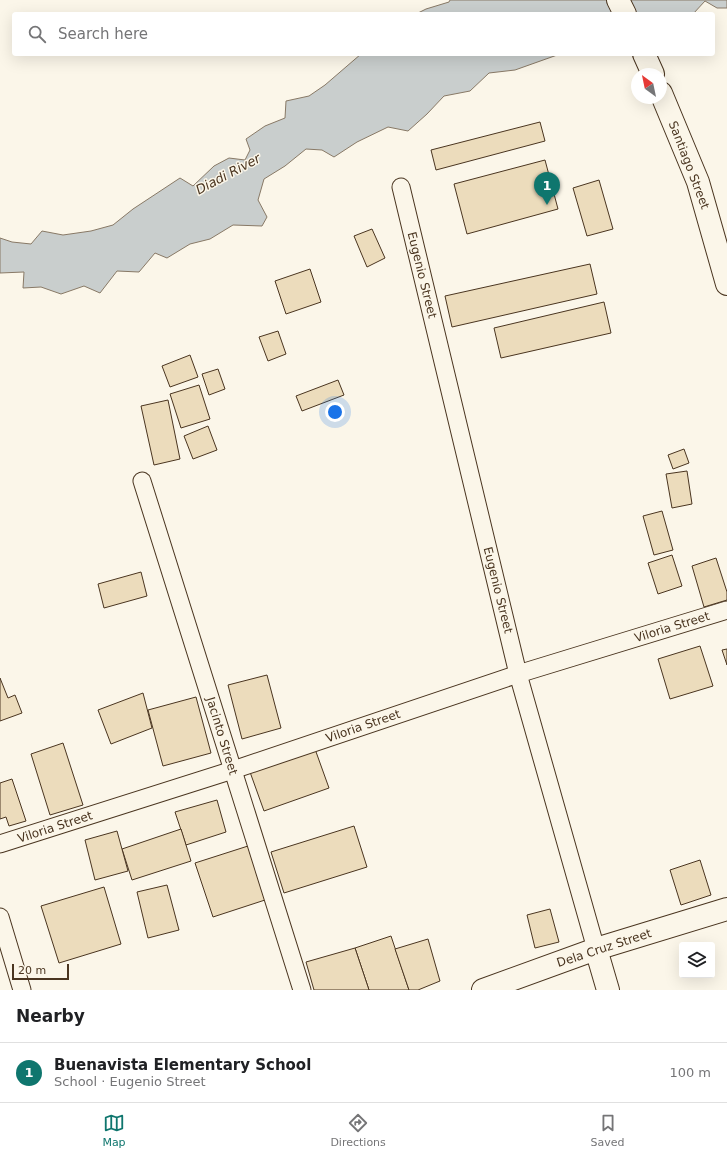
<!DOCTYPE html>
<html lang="en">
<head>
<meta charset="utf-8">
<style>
	:root { --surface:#fff; --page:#f2f2f2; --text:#202124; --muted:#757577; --line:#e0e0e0; --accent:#0f766e }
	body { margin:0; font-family:"DejaVu Sans",sans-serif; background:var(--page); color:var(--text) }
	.controls { position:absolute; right:12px; bottom:12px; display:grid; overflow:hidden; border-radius:4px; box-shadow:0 4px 16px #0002 }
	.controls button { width:36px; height:36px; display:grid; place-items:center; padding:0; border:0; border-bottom:1px solid var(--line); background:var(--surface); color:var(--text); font:20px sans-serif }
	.compass { position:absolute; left:631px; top:68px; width:36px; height:36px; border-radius:50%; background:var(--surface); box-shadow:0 4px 16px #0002; rotate:327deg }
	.scale { position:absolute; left:12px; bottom:10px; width:57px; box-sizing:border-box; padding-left:4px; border:2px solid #4a3520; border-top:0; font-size:11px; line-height:14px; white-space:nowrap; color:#4a3520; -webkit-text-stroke:3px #fbf6e9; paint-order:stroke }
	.you { position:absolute; left:335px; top:412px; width:14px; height:14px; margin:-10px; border:3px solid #fff; border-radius:50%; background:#1a73e8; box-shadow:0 0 0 6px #1a73e833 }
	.badge { display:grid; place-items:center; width:26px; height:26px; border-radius:50%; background:var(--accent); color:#fff; font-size:13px; font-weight:700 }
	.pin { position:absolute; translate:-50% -33px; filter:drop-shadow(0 1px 2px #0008) }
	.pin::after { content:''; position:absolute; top:21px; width:14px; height:12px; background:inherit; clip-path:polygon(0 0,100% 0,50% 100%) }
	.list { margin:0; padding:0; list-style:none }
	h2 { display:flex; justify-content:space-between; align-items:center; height:52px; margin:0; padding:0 16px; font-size:17px }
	h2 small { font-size:13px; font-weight:400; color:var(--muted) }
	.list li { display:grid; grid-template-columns:26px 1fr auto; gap:12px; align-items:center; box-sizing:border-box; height:60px; padding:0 16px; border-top:1px solid var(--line) }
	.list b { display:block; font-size:15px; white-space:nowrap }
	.list p { margin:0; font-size:13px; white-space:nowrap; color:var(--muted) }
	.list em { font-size:13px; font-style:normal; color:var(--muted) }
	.icon { flex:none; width:22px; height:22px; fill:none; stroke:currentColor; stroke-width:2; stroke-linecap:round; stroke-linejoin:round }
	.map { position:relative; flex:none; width:727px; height:990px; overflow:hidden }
	.search { position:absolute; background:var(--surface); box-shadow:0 4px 16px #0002; left:12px; right:12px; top:12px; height:44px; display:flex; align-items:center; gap:10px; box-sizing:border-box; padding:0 14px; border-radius:4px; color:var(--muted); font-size:15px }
	.sheet { height:112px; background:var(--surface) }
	nav { display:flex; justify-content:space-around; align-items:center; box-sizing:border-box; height:56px; border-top:1px solid var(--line); background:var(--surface); font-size:11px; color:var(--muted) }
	nav a { display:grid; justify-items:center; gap:2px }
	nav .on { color:var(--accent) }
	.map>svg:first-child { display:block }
	.water { fill:#c9cecd; stroke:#887966 }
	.building { fill:#ecdcbc; stroke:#4a3520 }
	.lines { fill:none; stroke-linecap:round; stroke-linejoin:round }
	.minor-casing { stroke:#4a3520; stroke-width:19 }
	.tertiary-casing { stroke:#4a3520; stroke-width:24 }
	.secondary-casing { stroke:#4a3520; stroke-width:24 }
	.minor { stroke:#fbf6e9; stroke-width:17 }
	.tertiary { stroke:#fbf6e9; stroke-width:22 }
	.secondary { stroke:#fbf6e9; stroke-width:22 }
	.labels { text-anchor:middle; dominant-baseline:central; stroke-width:3; stroke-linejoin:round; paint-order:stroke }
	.street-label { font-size:12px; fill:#4a3520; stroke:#fbf6e9 }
	.water-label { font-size:13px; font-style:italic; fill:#4a3520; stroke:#fbf6e9 }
</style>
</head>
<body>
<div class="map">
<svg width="727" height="990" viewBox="0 0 727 990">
	<rect width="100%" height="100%" fill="#fbf6e9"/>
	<g class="water">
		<polygon points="450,0 727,0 727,8 717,8 705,1 693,14 416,14 426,9 449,2"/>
		<polygon points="361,54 560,54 515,70 489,73 470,91 444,96 427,114 408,131 388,127 357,142 334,157 322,150 306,149 285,166 264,179 258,200 267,217 262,226 233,225 210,239 190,244 167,258 155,253 139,272 117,271 100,293 84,286 61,294 41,287 23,288 24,272 0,273 0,238 12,242 31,244 42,231 63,235 91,231 113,225 133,209 180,178 193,186 214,166 229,158 245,160 250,150 246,139 265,126 285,118 286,101 309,96 325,85"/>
	</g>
	<g class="building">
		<polygon points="540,122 545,141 436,170 431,150"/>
		<polygon points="545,160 558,209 467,234 454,184"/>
		<polygon points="599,180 613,229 587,236 573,188"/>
		<polygon points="372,229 385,258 367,267 354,236"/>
		<polygon points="590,264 597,294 452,327 445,296"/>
		<polygon points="310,269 321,302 286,314 275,281"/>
		<polygon points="604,302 611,333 501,358 494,328"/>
		<polygon points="278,331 286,354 268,361 259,337"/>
		<polygon points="190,355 198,377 170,387 162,366"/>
		<polygon points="218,369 225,389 209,395 202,374"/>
		<polygon points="338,380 344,395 302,411 296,396"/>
		<polygon points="199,385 210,419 181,428 170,394"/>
		<polygon points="168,400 180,459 154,465 141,406"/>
		<polygon points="208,426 217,450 193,459 184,436"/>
		<polygon points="684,449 689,463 673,469 668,455"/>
		<polygon points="687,471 692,504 672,508 666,474"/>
		<polygon points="662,511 673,550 654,555 643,516"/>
		<polygon points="672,555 682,586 658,594 648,563"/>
		<polygon points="716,558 727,592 727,600 704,607 692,566"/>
		<polygon points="141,572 147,596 104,608 98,584"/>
		<polygon points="700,646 713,686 670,699 658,659"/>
		<polygon points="727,649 727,665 722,650"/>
		<polygon points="267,675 281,728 242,739 228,685"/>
		<polygon points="0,678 8,698 15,695 22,713 0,721"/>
		<polygon points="143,693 152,728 111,744 98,710"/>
		<polygon points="196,697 211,753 163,766 148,710"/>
		<polygon points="63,743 83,805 50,815 31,754"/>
		<polygon points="315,749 329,788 264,811 250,772"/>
		<polygon points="12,779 26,821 9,826 6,817 0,819 0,783"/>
		<polygon points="217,800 226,832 186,845 175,812"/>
		<polygon points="354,826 367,867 284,893 271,852"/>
		<polygon points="181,829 191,861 132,880 122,849"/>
		<polygon points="117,831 128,871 95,880 85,840"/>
		<polygon points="248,846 265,900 213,917 195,863"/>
		<polygon points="700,860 711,895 681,905 670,870"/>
		<polygon points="167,885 179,930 148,938 137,892"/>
		<polygon points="104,887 121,944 59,963 41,906"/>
		<polygon points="550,909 559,942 535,948 527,915"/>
		<polygon points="391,936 409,990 369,990 355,948"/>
		<polygon points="428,939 440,981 418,990 409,990 395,949"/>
		<polygon points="355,948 369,990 314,990 306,962"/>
	</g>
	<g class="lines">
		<defs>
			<g id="minor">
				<polyline points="401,187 518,674 596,949"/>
				<polyline points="142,481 302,990"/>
				<polyline points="0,844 233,770 518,674 727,610"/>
				<polyline points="0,917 22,990"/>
			</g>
			<polyline id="tertiary" points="596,949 608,990"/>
			<g id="secondary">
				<polyline points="618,0 625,14"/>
				<polyline points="644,54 653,74"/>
				<polyline points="661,93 698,182 727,284"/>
				<polyline points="483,990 596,949 727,909"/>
			</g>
		</defs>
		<use href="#minor" class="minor-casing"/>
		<use href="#tertiary" class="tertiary-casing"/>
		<use href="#secondary" class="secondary-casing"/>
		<use href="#minor" class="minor"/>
		<use href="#tertiary" class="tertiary"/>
		<use href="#secondary" class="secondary"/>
	</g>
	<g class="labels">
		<g class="street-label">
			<text transform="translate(689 165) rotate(69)">Santiago Street</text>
			<text transform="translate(422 275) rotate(76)">Eugenio Street</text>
			<text transform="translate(498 590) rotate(76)">Eugenio Street</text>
			<text transform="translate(672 627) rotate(-17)">Viloria Street</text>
			<text transform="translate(363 726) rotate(-19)">Viloria Street</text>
			<text transform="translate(222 736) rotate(73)">Jacinto Street</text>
			<text transform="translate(55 827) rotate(-18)">Viloria Street</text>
			<text transform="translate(604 948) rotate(-18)">Dela Cruz Street</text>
		</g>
		<g class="water-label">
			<text transform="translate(228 174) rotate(-28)">Diadi River</text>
		</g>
	</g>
</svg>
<div class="controls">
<button><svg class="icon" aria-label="layers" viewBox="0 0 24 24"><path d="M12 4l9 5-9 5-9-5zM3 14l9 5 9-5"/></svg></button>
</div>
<svg class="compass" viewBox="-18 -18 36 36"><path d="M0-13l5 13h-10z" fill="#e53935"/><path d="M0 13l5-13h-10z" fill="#757577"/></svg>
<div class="scale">20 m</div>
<div class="you"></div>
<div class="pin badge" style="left:547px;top:205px">1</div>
<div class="search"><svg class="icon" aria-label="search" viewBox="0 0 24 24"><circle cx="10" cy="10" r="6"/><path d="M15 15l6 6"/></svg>Search here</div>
</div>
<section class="sheet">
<h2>Nearby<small></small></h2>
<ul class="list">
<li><span class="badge">1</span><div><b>Buenavista Elementary School</b><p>School · Eugenio Street</p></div><em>100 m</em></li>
</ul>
</section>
<nav>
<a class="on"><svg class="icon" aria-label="map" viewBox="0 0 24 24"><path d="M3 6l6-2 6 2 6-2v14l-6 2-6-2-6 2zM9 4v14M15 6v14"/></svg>Map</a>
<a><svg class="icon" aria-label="directions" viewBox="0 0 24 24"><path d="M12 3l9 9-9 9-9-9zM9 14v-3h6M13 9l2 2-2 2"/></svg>Directions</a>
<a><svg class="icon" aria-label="saved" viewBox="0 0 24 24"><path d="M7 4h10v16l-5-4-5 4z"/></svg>Saved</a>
</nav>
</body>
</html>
